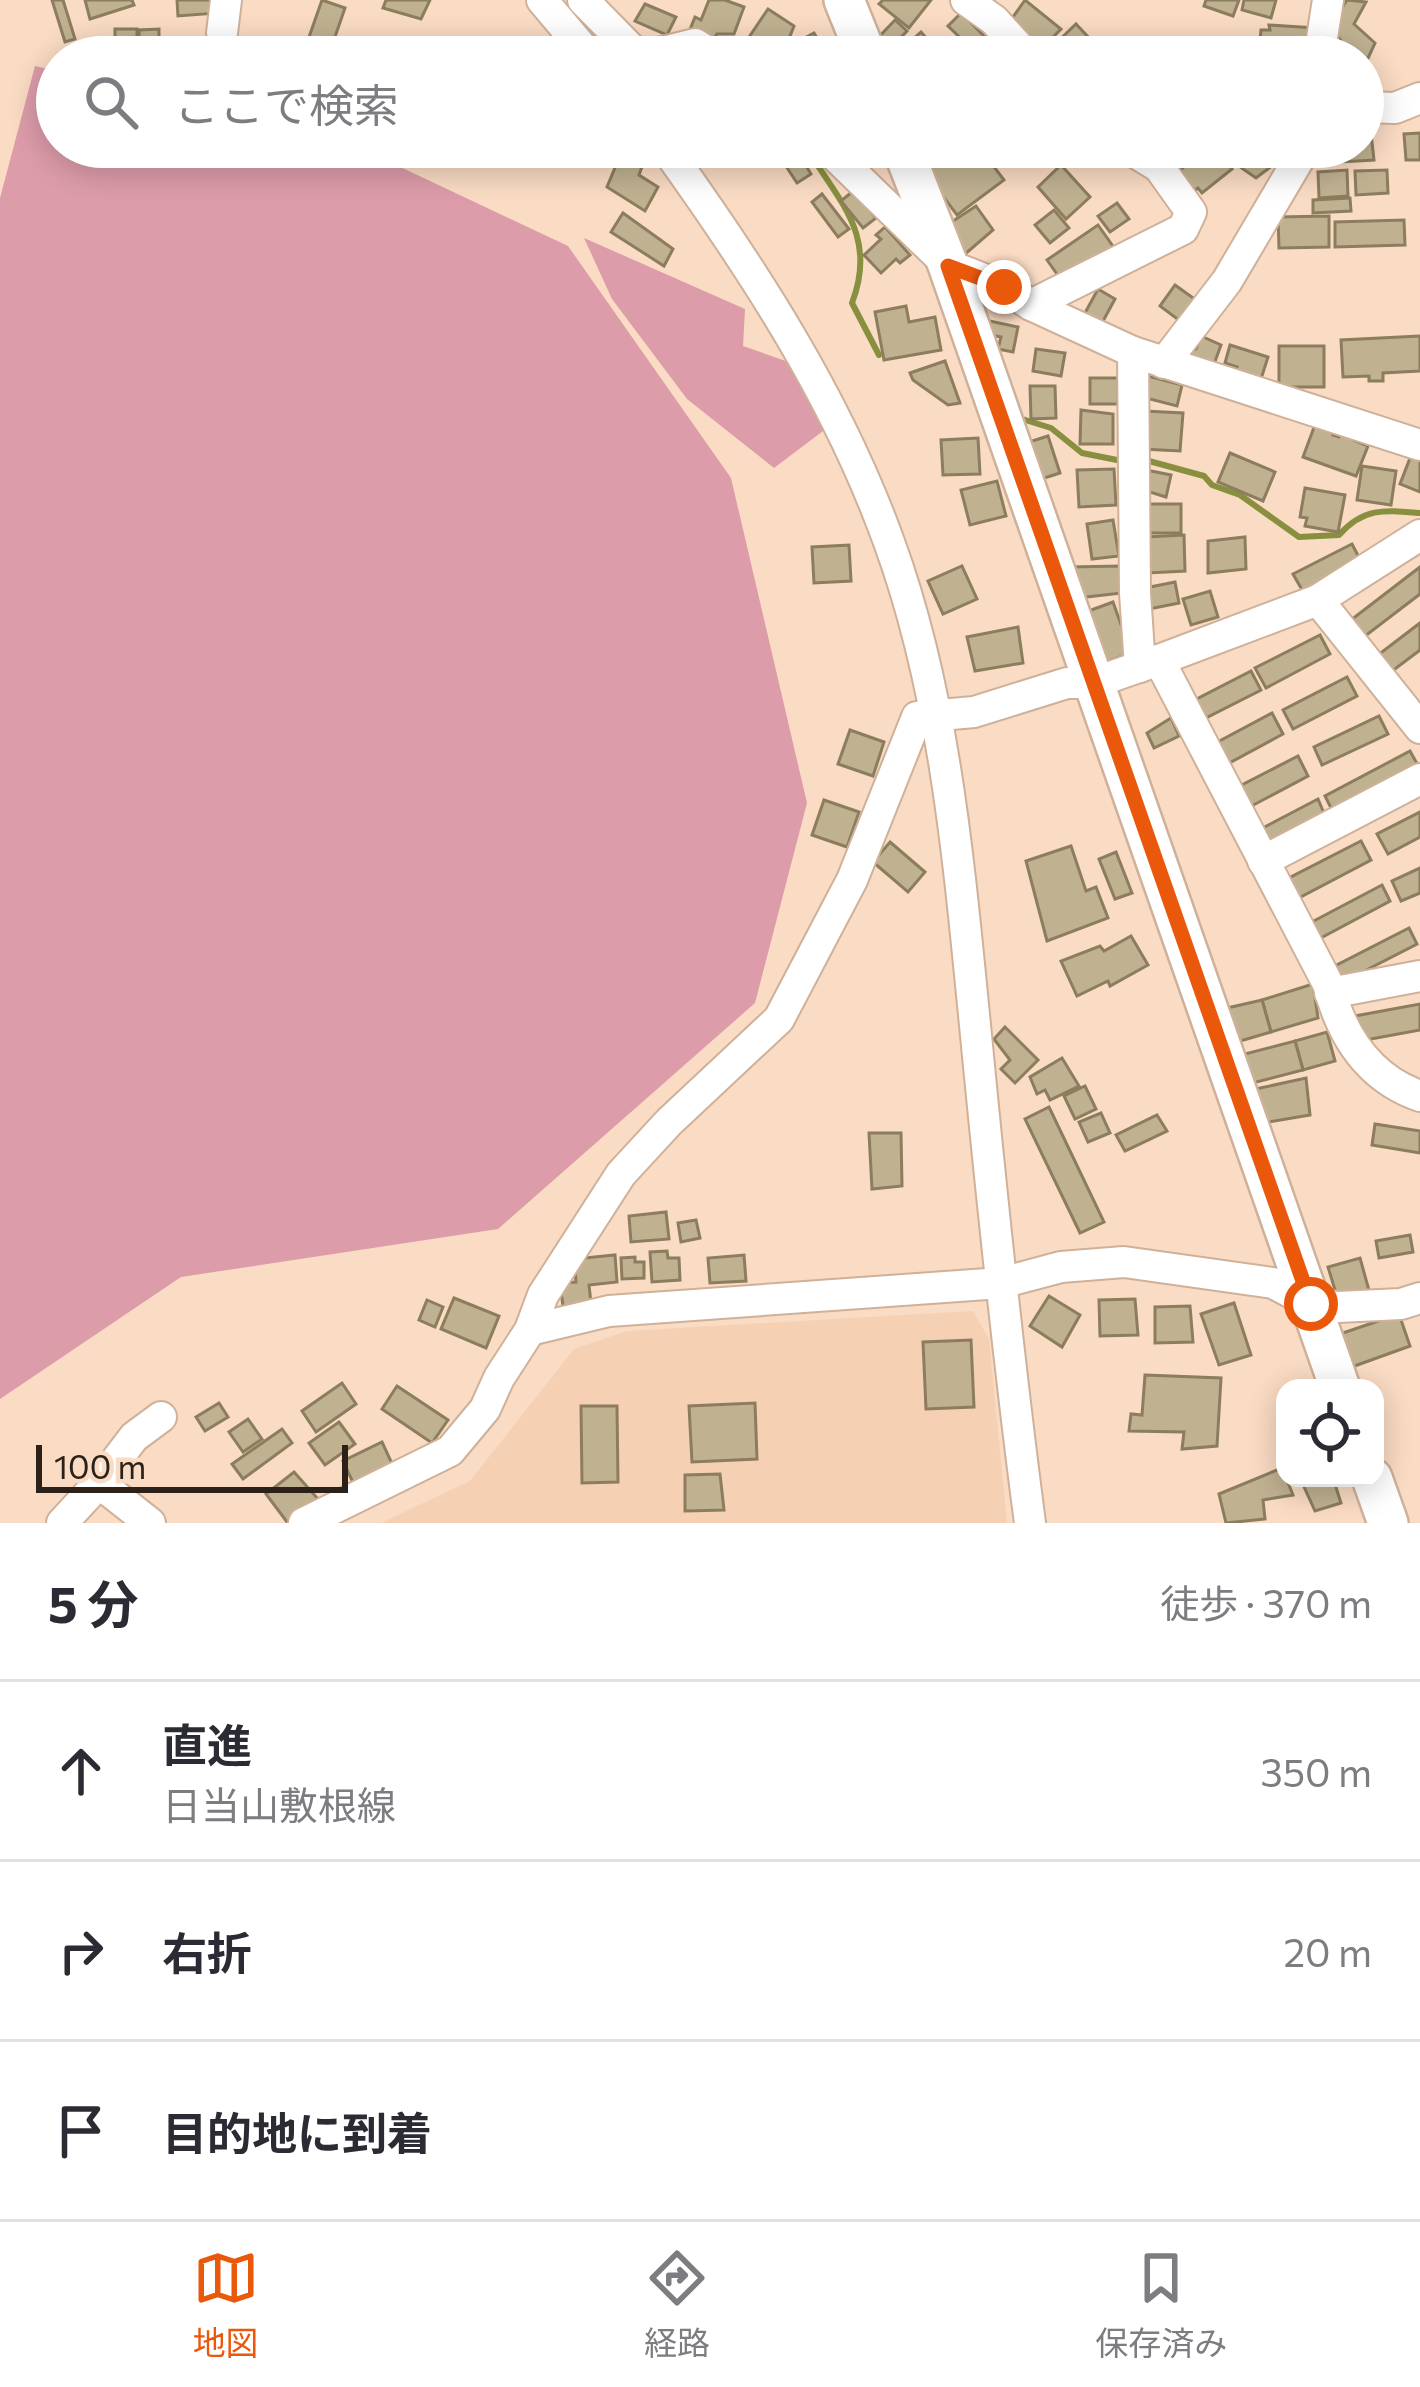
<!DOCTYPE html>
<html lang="ja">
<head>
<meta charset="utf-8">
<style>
	:root { --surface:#fff; --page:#f2f2f3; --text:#2b2b33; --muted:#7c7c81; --line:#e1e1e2; --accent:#ea580c }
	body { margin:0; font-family:Commissioner,"Noto Sans JP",sans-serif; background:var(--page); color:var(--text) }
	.controls { position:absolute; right:36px; bottom:36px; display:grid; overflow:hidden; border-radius:24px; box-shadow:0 6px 30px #0003 }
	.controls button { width:108px; height:108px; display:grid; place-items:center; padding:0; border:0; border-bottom:3px solid var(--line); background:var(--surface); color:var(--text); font:60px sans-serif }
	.scale { position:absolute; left:36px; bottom:30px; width:312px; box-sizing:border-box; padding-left:12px; border:6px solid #2c2118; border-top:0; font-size:33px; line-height:42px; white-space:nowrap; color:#2c2118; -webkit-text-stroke:9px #fadbc3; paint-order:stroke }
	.stop { position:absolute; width:36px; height:36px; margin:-27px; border:9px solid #ea580c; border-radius:50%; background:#fff }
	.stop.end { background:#ea580c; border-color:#fff; box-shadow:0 3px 12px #0008 }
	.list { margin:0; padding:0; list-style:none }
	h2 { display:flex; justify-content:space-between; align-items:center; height:156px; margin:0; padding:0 48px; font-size:51px }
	h2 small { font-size:39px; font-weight:400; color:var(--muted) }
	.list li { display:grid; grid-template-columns:78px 1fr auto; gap:36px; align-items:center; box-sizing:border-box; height:180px; padding:0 48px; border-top:3px solid var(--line) }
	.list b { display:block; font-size:45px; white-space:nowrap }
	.list p { margin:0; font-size:39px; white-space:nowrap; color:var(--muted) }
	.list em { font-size:39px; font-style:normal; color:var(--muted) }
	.icon { flex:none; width:66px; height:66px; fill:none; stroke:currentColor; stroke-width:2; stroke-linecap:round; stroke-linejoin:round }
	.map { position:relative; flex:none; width:1420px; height:1523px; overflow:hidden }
	.search { position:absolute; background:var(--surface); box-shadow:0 6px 30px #0003; left:36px; right:36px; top:36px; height:132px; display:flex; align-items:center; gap:30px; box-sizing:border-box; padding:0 42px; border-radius:66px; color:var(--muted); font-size:45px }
	.sheet { height:696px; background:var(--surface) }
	nav { display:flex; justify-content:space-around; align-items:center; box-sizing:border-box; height:168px; border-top:3px solid var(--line); background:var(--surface); font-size:33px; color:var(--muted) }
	nav a { display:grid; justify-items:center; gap:6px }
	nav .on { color:var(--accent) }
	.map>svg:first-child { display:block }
	.built { fill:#f5d0b3 }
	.green { fill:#dd9caa }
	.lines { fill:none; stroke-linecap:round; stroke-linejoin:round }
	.stream { stroke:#888f3f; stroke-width:6 }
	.building { fill:#c0b291; stroke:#8b7d5e; stroke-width:3 }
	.minor-casing { stroke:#cfb19a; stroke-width:34 }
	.major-casing { stroke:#cfb19a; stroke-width:44 }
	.minor { stroke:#fff; stroke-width:30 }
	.major { stroke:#fff; stroke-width:39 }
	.route { stroke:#ea580c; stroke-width:15 }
</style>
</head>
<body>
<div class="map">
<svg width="1420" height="1523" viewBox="0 0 1420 1523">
	<rect width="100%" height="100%" fill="#fadbc3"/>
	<polygon class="built" points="973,1311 989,1339 1007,1523 381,1523 470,1481 574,1349 627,1331"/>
	<g class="green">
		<polygon points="35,66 57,71 57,147 358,147 568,246 731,478 807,803 755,1003 498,1229 181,1277 0,1399 0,198"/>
		<polygon points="584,238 745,309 743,346 800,366 823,431 774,468 687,399 612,299"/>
	</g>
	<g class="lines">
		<g class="stream">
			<path d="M 806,147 C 839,202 878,235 852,303 L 879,355"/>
			<polyline points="1019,418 1051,428 1082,453 1117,460"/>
			<path d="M 1149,461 L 1204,476 L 1212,485 L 1240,495 L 1299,537 L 1339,535 C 1364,507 1385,510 1420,513"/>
		</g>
	</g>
	<g class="building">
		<polygon points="52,0 63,0 75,39 65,42"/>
		<polygon points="85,0 132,0 134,5 90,19"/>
		<polygon points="177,0 216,0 218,13 178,16"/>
		<polygon points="322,0 345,8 328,57 302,57"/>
		<polygon points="386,0 430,0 421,19 383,8"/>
		<polygon points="709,0 725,0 744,7 734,34 717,34 712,41 689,32 695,17 701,20"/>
		<polygon points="883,0 931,0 909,28 879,4"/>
		<polygon points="1025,0 1061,29 1038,52 1006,27"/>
		<polygon points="1206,0 1239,0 1233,16 1204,6"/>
		<polygon points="1244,0 1276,0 1271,18 1242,10"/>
		<polygon points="1347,0 1366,2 1354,24 1375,43 1363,69 1363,57 1354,57 1330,27"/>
		<polygon points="645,4 676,17 667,35 635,21"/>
		<polygon points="768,9 794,26 784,51 780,57 745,57 739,52"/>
		<polygon points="961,13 988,40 976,53 948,26"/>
		<polygon points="895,20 907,31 888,51 876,40"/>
		<polygon points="1076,24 1092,41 1075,57 1046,57 1044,55"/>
		<polygon points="1269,25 1315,28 1314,57 1258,57 1261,30 1270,30"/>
		<rect x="115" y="29" width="22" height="21"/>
		<polygon points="159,29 159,50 139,50 139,30"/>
		<polygon points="921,32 937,50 929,57 892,57"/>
		<polygon points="814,33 820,43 829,39 834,49 819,57 805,57 797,42"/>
		<polygon points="1363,133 1371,133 1374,160 1340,162 1339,147 1363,147"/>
		<polygon points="1420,133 1420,160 1406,160 1404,134"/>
		<polygon points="795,147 811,174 797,183 780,157"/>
		<polygon points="937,147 979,147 1004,180 957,215 924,171 934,163 928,154"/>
		<polygon points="1145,147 1190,147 1194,151 1174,174"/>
		<polygon points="1202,147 1211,147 1232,169 1202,193 1198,188 1193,192 1177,174"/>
		<polygon points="1235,147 1258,147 1277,162 1256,178 1227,158"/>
		<polygon points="622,151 644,161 639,175 658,187 645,211 607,187"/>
		<polygon points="1061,165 1090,197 1066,219 1038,187"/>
		<polygon points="1347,170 1348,196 1319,198 1318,172"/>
		<polygon points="1387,170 1388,193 1356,195 1355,171"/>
		<polygon points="853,191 876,218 863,228 841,201"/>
		<polygon points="822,194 849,229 838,237 812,202"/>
		<polygon points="1350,198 1351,211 1313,213 1313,200"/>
		<polygon points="1117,203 1129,219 1110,232 1098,216"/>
		<polygon points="976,206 993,230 964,255 944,227"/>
		<polygon points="1054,210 1069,228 1050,243 1035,225"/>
		<polygon points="623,213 673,249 664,266 611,232"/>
		<polygon points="1329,216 1329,247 1279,248 1278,217"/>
		<polygon points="1404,220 1405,245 1335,247 1335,222"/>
		<polygon points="1098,225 1115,249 1064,284 1047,260"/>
		<polygon points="885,227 910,255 900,263 896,259 881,273 864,255 881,239 876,235"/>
		<polygon points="1175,285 1196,300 1180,321 1160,306"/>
		<polygon points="1098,289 1115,299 1096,334 1079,324"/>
		<polygon points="906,306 909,322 935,317 941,350 884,360 875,312"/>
		<polygon points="985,320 1018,327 1013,352 998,349 1001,337 982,333"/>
		<polygon points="1201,336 1221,345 1213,367 1182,353 1186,348 1196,349"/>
		<polygon points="1420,336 1420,371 1383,373 1383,381 1369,381 1369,376 1343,377 1341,340"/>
		<polygon points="1230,345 1268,357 1260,382 1235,374 1237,367 1225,363"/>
		<rect x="1279" y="346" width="45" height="41"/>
		<polygon points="1036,349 1065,353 1061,376 1033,371"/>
		<polygon points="945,361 960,403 948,405 913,380 910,373"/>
		<polygon points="1148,376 1182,385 1177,406 1142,397"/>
		<rect x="1090" y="378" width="28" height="26"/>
		<polygon points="1030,386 1055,386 1056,418 1031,419"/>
		<polygon points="1081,410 1113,414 1113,444 1080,444"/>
		<polygon points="1144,411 1183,413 1180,451 1142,449"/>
		<polygon points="1316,422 1335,430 1333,435 1339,437 1343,429 1355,434 1353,440 1368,446 1356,476 1303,457"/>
		<polygon points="1048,436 1060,473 1038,480 1026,443"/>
		<polygon points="978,438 980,474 943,475 941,440"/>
		<polygon points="1230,453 1275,472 1263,501 1218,482"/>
		<polygon points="1412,453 1420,456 1420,492 1400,484"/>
		<polygon points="1362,466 1396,471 1391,505 1357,500"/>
		<polygon points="1114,469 1116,505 1079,507 1077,470"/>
		<polygon points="1141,469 1171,475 1166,497 1140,489"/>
		<polygon points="997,481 1006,516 970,525 961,490"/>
		<polygon points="1305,488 1345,495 1338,532 1305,526 1307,518 1300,517"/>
		<rect x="1146" y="504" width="35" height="29"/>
		<polygon points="1113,520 1119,556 1092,559 1087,524"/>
		<polygon points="1184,535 1185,571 1148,573 1146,537"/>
		<polygon points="1245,537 1246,569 1208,573 1208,541"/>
		<polygon points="1352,544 1363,565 1305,595 1293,574"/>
		<polygon points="849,545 851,581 814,583 812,547"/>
		<polygon points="962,566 977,599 943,614 928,581"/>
		<polygon points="1120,566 1122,593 1077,598 1069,567"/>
		<polygon points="1420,567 1420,594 1360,640 1347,623"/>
		<polygon points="1175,582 1179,603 1144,610 1140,589"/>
		<polygon points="1210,591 1218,617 1191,625 1183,599"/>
		<polygon points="1113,602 1131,653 1104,663 1086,612"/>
		<polygon points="1420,623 1420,650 1391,672 1378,655"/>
		<polygon points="1018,627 1023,663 975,671 967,637"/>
		<polygon points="1320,635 1330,654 1266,688 1255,668"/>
		<polygon points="1251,671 1261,690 1198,722 1189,703"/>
		<polygon points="1347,677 1357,696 1293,729 1283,710"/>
		<polygon points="1272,713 1283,734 1222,767 1210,746"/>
		<polygon points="1379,716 1388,734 1322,765 1314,747"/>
		<polygon points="1171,718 1179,736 1154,748 1147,733"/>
		<polygon points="850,730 884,742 873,776 838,764"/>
		<polygon points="1410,751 1420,769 1335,816 1325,796"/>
		<polygon points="1298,756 1308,776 1244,810 1234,789"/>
		<polygon points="1318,799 1326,818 1264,853 1255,832"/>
		<polygon points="824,800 859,812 847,847 812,835"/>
		<polygon points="1420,812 1420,837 1388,854 1377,834"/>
		<polygon points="1361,841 1371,860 1295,900 1285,880"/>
		<polygon points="890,842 925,872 908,892 873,862"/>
		<polygon points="1071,846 1086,891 1096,887 1108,918 1047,941 1026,861"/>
		<polygon points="1116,852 1132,893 1115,899 1099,859"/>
		<polygon points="1420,868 1420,893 1401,901 1392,881"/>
		<polygon points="1382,885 1390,901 1317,940 1308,924"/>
		<polygon points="1409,928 1417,944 1339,984 1331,968"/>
		<polygon points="1131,936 1148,965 1110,986 1108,981 1077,996 1061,961 1100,946 1104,951"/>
		<polygon points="1313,984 1318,1018 1271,1032 1262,1000"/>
		<polygon points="1262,1000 1271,1032 1230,1044 1223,1009"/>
		<polygon points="1420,1004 1420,1030 1360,1041 1355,1016"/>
		<polygon points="1005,1027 1038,1060 1015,1083 1001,1069 1010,1060 994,1039"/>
		<polygon points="1327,1032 1335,1061 1303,1070 1295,1041"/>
		<polygon points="1295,1041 1303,1070 1245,1085 1237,1056"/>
		<polygon points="1062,1058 1079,1086 1050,1100 1045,1090 1037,1094 1030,1077"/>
		<polygon points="1306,1078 1310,1115 1257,1124 1251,1090"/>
		<polygon points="1085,1086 1096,1109 1075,1119 1064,1096"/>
		<polygon points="1049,1107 1104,1222 1080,1233 1025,1119"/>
		<polygon points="1101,1113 1110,1133 1088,1142 1079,1122"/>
		<polygon points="1157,1115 1167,1131 1125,1151 1116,1135"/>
		<polygon points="1375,1124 1420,1131 1420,1153 1372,1145"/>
		<polygon points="869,1133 901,1133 902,1186 872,1189"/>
		<polygon points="666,1212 669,1239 631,1242 629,1216"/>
		<polygon points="696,1220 700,1238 681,1242 678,1223"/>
		<polygon points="1410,1235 1413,1252 1379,1258 1376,1241"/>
		<polygon points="667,1251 668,1258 679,1258 680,1280 652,1282 650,1252"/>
		<polygon points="615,1255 617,1282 589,1285 591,1303 563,1306 560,1283 576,1282 574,1259"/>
		<polygon points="744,1255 746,1281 710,1283 708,1258"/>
		<polygon points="635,1257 635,1262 644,1262 644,1278 622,1279 621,1258"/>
		<polygon points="1360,1258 1370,1294 1339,1303 1328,1267"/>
		<polygon points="1049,1296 1080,1315 1062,1347 1030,1326"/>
		<polygon points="454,1298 499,1316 486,1348 441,1329"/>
		<polygon points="1135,1299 1138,1335 1100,1336 1099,1300"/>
		<polygon points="427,1300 443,1307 435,1327 419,1320"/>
		<polygon points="1234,1303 1251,1355 1219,1365 1201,1314"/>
		<polygon points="1190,1306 1193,1342 1155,1343 1155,1307"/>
		<polygon points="1399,1314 1410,1346 1349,1368 1337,1335"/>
		<polygon points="971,1340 974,1407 926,1409 923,1342"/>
		<polygon points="1145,1375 1221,1378 1217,1446 1182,1449 1184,1432 1129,1431 1131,1414 1142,1415"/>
		<polygon points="342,1383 356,1404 316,1432 302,1411"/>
		<polygon points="397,1386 448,1420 432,1443 382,1409"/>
		<polygon points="219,1403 228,1417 205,1431 196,1417"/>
		<polygon points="755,1403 757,1459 692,1462 689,1406"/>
		<polygon points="581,1406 617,1406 618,1482 582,1483"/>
		<polygon points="248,1419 262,1439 243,1452 229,1432"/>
		<polygon points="339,1422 355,1444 325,1465 309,1443"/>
		<polygon points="282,1429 292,1443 243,1479 232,1464"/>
		<polygon points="382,1442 394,1468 355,1487 343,1461"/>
		<polygon points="1282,1468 1293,1495 1263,1500 1265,1519 1226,1523 1219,1494"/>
		<polygon points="294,1472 318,1499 287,1522 266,1494"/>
		<polygon points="720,1474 724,1510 685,1511 685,1475"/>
		<polygon points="1300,1478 1333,1478 1341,1503 1315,1511"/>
	</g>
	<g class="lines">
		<defs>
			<g id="minor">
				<polyline points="542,0 590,57"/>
				<polyline points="583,0 639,57"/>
				<polyline points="966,0 994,20 1028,57"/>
				<polyline points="222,33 226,0"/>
				<polyline points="642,57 695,44 716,57"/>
				<polyline points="1319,57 1328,0"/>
				<polyline points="1363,107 1395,108 1420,98"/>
				<path d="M 665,147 C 754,271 837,398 889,542 C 945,695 959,864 975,1025 C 991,1191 1008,1357 1030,1523"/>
				<polyline points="826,147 948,265 1004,287 1031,305 1133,352 1420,445"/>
				<polyline points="1031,305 1183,229 1191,212 1159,167 1126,147"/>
				<polyline points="1133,352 1135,593 1140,667"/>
				<polyline points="1164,363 1227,281 1306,147"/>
				<polyline points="1318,600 1420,728"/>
				<path d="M 1159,660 L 1328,984 C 1341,1034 1368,1078 1420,1096"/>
				<polyline points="1263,861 1420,779"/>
				<polyline points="1330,993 1420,976"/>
				<polyline points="530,1330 609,1311 1001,1283 1061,1267 1124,1262 1273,1283 1311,1303 1338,1307 1401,1304 1420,1298"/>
				<polyline points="99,1483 134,1437 161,1417"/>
				<polyline points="62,1523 99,1483 150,1523"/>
				<polyline points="304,1523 450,1451 485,1409 499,1378 530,1330 543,1295 621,1174 669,1122 779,1019 852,880 917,717 974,712 1067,683 1093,683 1159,660 1318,600 1420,535"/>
			</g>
			<g id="major">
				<polyline points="844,0 867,57"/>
				<polyline points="902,147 948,265 1340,1388"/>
				<polyline points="1372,1478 1388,1523"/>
			</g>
		</defs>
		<use href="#minor" class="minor-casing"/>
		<use href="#major" class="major-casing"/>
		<use href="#minor" class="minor"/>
		<use href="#major" class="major"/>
	</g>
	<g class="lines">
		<polyline class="route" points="1004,287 948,266 1311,1304"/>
	</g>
</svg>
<div class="controls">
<button><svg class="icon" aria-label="locate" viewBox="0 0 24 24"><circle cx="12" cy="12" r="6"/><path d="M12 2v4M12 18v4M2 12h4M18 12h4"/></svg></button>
</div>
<div class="scale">100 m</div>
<div class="stop" style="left:1311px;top:1304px"></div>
<div class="stop end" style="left:1004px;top:287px"></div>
<div class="search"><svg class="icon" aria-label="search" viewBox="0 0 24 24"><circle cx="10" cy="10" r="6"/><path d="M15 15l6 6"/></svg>ここで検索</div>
</div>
<section class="sheet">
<h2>5 分<small>徒歩 · 370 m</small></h2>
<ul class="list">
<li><svg class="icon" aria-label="ahead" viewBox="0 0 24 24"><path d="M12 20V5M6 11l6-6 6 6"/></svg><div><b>直進</b><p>日当山敷根線</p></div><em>350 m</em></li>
<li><svg class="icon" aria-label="right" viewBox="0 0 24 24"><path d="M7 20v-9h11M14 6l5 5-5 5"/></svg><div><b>右折</b></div><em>20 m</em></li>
<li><svg class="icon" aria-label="arrive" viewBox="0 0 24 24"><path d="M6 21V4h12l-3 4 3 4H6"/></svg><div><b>目的地に到着</b></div></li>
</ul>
</section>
<nav>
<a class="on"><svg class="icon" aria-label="map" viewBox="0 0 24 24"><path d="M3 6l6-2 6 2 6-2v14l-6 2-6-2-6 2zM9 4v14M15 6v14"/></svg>地図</a>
<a><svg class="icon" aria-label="directions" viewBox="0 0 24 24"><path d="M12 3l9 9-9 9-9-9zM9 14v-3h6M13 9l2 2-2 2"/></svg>経路</a>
<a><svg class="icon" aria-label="saved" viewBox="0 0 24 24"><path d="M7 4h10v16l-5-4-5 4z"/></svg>保存済み</a>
</nav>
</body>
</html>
